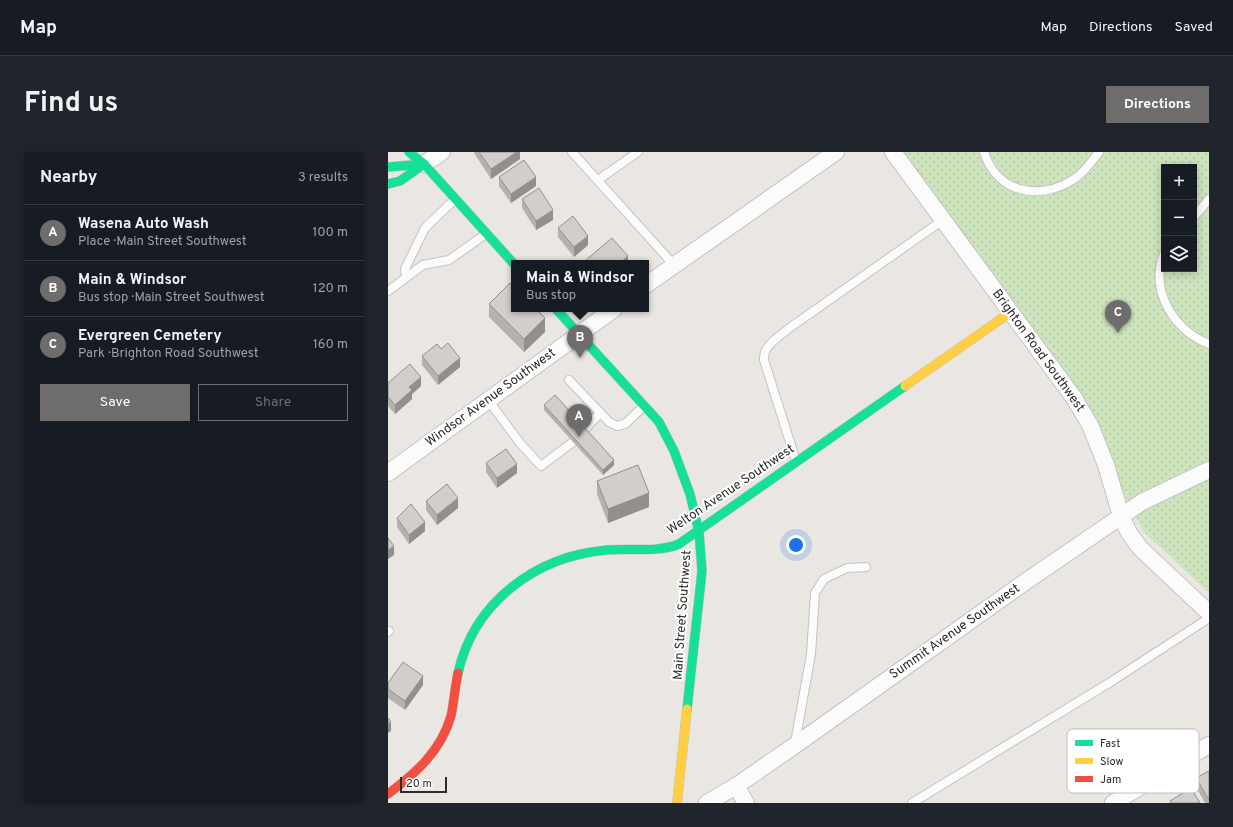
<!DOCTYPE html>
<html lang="en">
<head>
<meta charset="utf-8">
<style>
	:root { --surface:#171b24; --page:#20242c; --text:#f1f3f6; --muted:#9ea1a6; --line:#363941; --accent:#6e6d6c }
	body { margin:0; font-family:Overpass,sans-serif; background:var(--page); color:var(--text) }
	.controls { position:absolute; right:12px; top:12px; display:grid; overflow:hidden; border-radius:0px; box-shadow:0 2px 10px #0003 }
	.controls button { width:36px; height:36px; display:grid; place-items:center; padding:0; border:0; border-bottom:1px solid var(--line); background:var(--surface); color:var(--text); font:20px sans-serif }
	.scale { position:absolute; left:12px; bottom:10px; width:47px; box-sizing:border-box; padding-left:4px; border:2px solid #2c2c2c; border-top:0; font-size:11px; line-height:14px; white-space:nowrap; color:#2c2c2c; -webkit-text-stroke:3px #fff; paint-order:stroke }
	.you { position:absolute; left:408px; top:393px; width:14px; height:14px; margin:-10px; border:3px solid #fff; border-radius:50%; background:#1a73e8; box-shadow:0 0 0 6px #1a73e833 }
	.badge { display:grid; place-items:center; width:26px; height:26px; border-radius:50%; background:var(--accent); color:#fff; font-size:13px; font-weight:700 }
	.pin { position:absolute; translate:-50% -33px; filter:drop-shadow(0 1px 2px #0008) }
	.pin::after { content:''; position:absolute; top:21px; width:14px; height:12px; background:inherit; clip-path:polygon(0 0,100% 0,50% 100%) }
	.popup { position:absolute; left:123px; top:108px; width:138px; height:52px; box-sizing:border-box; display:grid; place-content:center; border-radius:0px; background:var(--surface); filter:drop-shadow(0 1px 3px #0005); font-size:13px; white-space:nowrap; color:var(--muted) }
	.popup b { font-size:15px; color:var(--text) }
	.popup::after { content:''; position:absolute; left:50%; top:100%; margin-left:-8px; border:8px solid transparent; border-top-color:var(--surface) }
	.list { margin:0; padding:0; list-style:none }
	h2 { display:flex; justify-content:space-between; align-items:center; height:52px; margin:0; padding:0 16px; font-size:17px }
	h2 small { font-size:13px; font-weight:400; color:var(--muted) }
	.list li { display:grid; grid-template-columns:26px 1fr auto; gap:12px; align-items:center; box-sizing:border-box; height:56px; padding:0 16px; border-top:1px solid var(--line) }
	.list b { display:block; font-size:15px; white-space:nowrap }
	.list p { margin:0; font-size:13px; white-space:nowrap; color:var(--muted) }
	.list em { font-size:13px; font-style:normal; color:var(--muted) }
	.actions { display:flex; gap:8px; padding:12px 16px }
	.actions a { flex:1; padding:9px 0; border:1px solid var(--accent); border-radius:0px; text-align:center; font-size:14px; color:var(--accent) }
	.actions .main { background:var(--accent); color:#fff }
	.icon { flex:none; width:22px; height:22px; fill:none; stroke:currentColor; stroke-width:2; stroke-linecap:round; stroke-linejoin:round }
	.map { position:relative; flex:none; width:821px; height:651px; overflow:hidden; border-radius:0px }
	header { display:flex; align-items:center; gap:24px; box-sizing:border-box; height:56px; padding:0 20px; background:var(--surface); border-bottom:1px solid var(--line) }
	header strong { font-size:19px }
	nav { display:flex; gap:22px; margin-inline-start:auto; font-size:14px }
	.intro { display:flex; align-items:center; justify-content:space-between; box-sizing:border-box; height:96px; padding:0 24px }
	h1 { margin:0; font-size:28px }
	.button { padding:10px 18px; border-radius:0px; background:var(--accent); color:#fff; font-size:14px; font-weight:700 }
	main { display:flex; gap:24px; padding:0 24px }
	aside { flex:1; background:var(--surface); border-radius:0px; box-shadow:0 2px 10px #0003 }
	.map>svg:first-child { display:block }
	.park { fill:url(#park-dots); fill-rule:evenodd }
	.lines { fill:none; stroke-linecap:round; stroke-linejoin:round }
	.lane-casing { stroke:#c3c2c3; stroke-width:10 }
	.street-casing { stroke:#c3c2c3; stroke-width:18 }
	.fast-casing { stroke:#c3c2c3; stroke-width:10 }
	.slow-casing { stroke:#c3c2c3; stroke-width:10 }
	.jam-casing { stroke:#c3c2c3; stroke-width:10 }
	.lane { stroke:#fcfbfb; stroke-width:8 }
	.street { stroke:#fcfbfb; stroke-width:16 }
	.fast { stroke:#16e098; stroke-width:9 }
	.slow { stroke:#ffcf43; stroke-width:9 }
	.jam { stroke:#f24e42; stroke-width:9 }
	.wall { fill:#b4b1af }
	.shaded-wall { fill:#92908e }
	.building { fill:#d1cecb; stroke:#92908e }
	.labels { text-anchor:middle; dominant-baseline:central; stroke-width:4; stroke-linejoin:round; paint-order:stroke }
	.street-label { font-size:13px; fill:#2c2c2c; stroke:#fff }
	.key { fill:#fff; stroke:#c0c0c0; stroke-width:1 }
	.key-label { font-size:11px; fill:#2c2c2c }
</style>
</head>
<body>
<header>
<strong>Map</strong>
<nav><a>Map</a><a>Directions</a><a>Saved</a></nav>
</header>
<div class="intro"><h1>Find us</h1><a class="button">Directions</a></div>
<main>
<aside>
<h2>Nearby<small>3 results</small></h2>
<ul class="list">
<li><span class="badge">A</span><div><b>Wasena Auto Wash</b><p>Place · Main Street Southwest</p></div><em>100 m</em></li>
<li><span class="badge">B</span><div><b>Main &amp; Windsor</b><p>Bus stop · Main Street Southwest</p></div><em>120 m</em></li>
<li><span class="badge">C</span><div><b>Evergreen Cemetery</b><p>Park · Brighton Road Southwest</p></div><em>160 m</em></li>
</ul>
<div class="actions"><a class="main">Save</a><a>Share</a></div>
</aside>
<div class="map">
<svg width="821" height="651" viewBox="0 0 821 651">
	<defs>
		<pattern id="park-dots" width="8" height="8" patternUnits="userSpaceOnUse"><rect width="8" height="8" fill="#cde4bc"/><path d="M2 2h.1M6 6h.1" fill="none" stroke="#b0c4a2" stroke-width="1.8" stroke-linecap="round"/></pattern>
	</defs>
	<rect width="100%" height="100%" fill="#eae6e2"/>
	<path class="park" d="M 506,0 L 821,0 L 821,441 L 755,379 L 686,246 ZM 776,15 L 806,15 L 806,117 L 776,117 Z"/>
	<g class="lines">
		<defs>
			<g id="lane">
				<polyline points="184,0 286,113"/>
				<path d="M 596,0 C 609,42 653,49 686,27 C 696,21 704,9 711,0"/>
				<polyline points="210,28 250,0"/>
				<polyline points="806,65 821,47"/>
				<path d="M 776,102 C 761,138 786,179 821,192"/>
				<polyline points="18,125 17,117 37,76 67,47"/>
				<polyline points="0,139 35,113 61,108 98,82"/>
				<polyline points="181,228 221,270 229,274 237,272 256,254"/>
				<polyline points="100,248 132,291 153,314 185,290 212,261"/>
				<path d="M 408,309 L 376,208 C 375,193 390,186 400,177 L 555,68"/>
				<polyline points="0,480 1,479"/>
				<polyline points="407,591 423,502 427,441 436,427 459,416 478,415"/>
				<polyline points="524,651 721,531 821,466"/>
			</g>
			<g id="street">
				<polyline points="505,0 686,246 702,273 718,313 733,364 741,381 752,396 821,461"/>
				<polyline points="36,12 54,0"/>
				<polyline points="258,133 448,0"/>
				<polyline points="0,321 226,157"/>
				<polyline points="348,634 358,651"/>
				<polyline points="319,651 348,634 406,594 637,430 754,350 821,318"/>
				<polyline points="725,651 821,593"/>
			</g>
			<g id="fast">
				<polyline points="21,0 36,12 126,112"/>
				<polyline points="0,15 36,12"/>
				<polyline points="0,32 12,29 36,12"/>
				<polyline points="168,157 271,270 286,299 302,342 311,380 314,419 299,557"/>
				<path d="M 70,521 C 86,450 148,404 219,398 C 242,396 269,401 291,392 L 517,234"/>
			</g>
			<g id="slow">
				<polyline points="517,234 623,160"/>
				<polyline points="289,651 299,557"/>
			</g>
			<path id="jam" d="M 0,642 C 28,621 53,599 63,564 C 66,550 67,535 70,521"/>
		</defs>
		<use href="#lane" class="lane-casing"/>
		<use href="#street" class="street-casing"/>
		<use href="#fast" class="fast-casing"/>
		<use href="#slow" class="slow-casing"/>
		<use href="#jam" class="jam-casing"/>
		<use href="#lane" class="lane"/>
		<use href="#street" class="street"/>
		<use href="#fast" class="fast"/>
		<use href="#slow" class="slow"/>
		<use href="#jam" class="jam"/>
	</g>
	<g class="wall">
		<polygon points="86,0 132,0 132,7 103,27 86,1"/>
		<polygon points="111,25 148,34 123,51 111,34"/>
		<polygon points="134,47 165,68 148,78 134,56"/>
		<polygon points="170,76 200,93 186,105 170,85"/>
		<polygon points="101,152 157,180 136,200 101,165"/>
		<polygon points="53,197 72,215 50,233 34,213 34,204"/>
		<polygon points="0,231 33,234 24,242 24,247 7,262 0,254"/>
		<polygon points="156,253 226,313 215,323 156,258"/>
		<polygon points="98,311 129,321 109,336 98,320"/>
		<polygon points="209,329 261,355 220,371 209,342"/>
		<polygon points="38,349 70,356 49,373 38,358"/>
		<polygon points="9,366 37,379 21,392 9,375"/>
		<polygon points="0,531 35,533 17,558 0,546"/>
		<polygon points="821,619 821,651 817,651 808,635 808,626"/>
	</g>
	<g class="shaded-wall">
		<polygon points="129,0 132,0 132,7 103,27 103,17"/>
		<polygon points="148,25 148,34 123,51 123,42"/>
		<polygon points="165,58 165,68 148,78 148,69"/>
		<polygon points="200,84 200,93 186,105 186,95"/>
		<polygon points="240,104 240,111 232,111"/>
		<polygon points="157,166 157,180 136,200 136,187"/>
		<polygon points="72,206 72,215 50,233 50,224"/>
		<polygon points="33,225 33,234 24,242 24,247 7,262 7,253 21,235"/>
		<polygon points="226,308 226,313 215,323 215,318"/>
		<polygon points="129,312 129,321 109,336 109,326"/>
		<polygon points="261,341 261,355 220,371 220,357"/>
		<polygon points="70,346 70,356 49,373 49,363"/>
		<polygon points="37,370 37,379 21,392 21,383"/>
		<polygon points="6,394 6,403 0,407 0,398"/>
		<polygon points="35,524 35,533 17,558 17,549"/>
		<polygon points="3,570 3,579 0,581 0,572"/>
	</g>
	<g class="building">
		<polygon points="91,0 129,0 103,17"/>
		<polygon points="136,8 148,25 123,42 111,25"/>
		<polygon points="151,36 165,58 148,69 134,47"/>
		<polygon points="185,64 200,84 186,95 170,76"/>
		<polygon points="224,86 240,104 232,111 200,111 198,108"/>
		<polygon points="122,131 126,135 126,157 148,157 157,166 136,187 101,152"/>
		<polygon points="60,191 72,206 50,224 34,204 49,192 53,197"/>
		<polygon points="22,212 33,225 21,235 24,238 7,253 0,245 0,231"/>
		<polygon points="167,243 226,308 215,318 156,253"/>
		<polygon points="118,297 129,312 109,326 98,311"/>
		<polygon points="250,313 261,341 220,357 209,329"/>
		<polygon points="59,332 70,346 49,363 38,349"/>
		<polygon points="23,352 37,370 21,383 9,366"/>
		<polygon points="0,386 6,394 0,398"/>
		<polygon points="15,510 35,524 17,549 0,537 0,531"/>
		<polygon points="0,566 3,570 0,572"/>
		<polygon points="821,619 821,648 808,626"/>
		<polygon points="803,636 812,651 783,651 782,649"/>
	</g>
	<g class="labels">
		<g class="street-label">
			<text transform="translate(650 199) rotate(54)">Brighton Road Southwest</text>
			<text transform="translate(103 246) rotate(-36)">Windsor Avenue Southwest</text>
			<text transform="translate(343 338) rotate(-34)">Welton Avenue Southwest</text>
			<text transform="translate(295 463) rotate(-86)">Main Street Southwest</text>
			<text transform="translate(567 480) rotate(-35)">Summit Avenue Southwest</text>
		</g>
	</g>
	<rect x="679" y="577" width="132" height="64" rx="6" class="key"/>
	<rect x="687" y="588" width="18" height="6" fill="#16e098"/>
	<rect x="687" y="606" width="18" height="6" fill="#ffcf43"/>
	<rect x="687" y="624" width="18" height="6" fill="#f24e42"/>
	<g class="key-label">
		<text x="712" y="595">Fast</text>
		<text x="712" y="613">Slow</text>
		<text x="712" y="631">Jam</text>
	</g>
</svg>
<div class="controls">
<button>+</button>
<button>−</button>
<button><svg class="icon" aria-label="layers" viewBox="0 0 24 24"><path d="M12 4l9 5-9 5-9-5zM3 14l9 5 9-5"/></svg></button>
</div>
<div class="scale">20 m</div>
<div class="you"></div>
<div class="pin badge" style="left:191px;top:285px">A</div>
<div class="pin badge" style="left:192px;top:206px">B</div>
<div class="popup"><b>Main &amp; Windsor</b>Bus stop</div>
<div class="pin badge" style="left:730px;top:181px">C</div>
</div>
</main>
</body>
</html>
